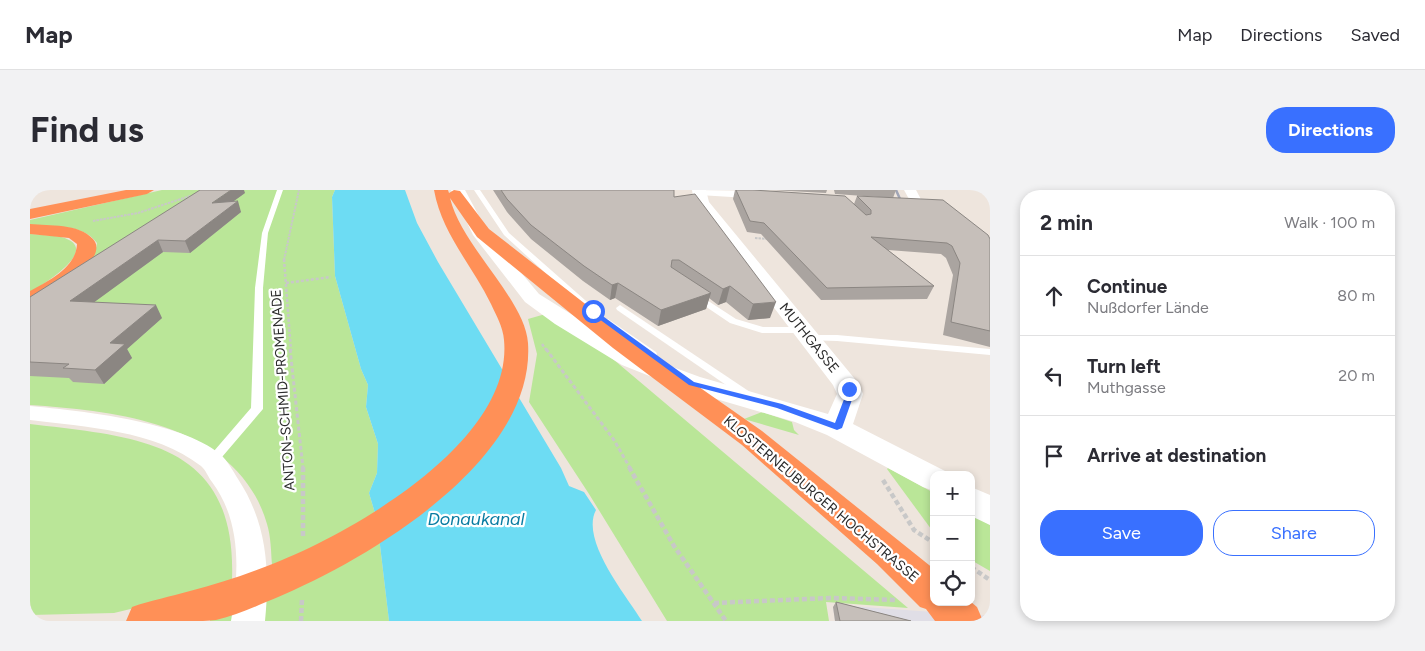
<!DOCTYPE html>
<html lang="en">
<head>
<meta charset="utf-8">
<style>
	:root { --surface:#fff; --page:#f2f2f3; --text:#2b2b33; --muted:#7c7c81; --line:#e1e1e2; --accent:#3970ff }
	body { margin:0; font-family:Figtree,sans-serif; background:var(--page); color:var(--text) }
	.controls { position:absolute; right:15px; bottom:15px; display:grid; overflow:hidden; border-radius:10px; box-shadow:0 2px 8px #0003 }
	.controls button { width:45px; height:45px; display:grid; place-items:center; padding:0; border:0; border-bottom:1px solid var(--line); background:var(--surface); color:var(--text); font:25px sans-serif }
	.stop { position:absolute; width:15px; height:15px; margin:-11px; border:4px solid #3970ff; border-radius:50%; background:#fff }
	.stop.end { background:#3970ff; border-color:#fff; box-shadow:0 1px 5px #0008 }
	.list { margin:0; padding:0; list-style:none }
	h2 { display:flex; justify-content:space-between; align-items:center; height:65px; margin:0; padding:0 20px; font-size:21px }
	h2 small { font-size:16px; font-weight:400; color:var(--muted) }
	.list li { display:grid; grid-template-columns:32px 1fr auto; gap:15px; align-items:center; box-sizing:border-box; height:80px; padding:0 20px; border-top:1px solid var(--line) }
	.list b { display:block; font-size:19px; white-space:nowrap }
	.list p { margin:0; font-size:16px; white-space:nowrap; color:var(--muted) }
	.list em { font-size:16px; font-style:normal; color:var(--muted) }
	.actions { display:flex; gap:10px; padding:15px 20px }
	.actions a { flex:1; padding:11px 0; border:1px solid var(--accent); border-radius:20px; text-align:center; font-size:18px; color:var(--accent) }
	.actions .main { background:var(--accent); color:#fff }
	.icon { flex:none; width:28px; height:28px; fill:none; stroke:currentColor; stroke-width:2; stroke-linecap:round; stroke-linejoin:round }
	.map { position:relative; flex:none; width:960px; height:431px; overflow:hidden; border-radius:20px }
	header { display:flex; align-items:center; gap:30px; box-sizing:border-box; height:70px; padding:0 25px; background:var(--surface); border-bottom:1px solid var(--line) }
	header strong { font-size:24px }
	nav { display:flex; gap:28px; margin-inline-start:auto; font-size:18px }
	.intro { display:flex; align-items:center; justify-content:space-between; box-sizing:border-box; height:120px; padding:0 30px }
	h1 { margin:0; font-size:35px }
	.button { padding:12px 22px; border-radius:20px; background:var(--accent); color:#fff; font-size:18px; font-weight:700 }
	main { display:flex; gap:30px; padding:0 30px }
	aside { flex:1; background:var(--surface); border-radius:20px; box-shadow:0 2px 8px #0003 }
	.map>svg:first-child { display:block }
	.industrial { fill:#e0dee6 }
	.green { fill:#bae698 }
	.water { fill:#6ddcf3 }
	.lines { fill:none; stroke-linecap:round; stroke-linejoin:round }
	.path-far3 { stroke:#c8c8c8; stroke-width:2; stroke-dasharray:2.5 1; stroke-linecap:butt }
	.path-far2 { stroke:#c8c8c8; stroke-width:2.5; stroke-dasharray:3 2; stroke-linecap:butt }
	.path-far1 { stroke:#c8c8c8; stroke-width:3; stroke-dasharray:4 2.5; stroke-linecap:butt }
	.path { stroke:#c8c8c8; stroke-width:4.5; stroke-dasharray:5 3; stroke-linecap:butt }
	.lane { fill:#fff; fill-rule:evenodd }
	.street { fill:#fff; fill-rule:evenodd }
	.secondary { fill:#fff; fill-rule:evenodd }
	.highway { fill:#ff9057; fill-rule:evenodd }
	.rail { stroke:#a0a5b6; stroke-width:2.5 }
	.wall { fill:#aaa4a0 }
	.shaded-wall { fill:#8b8682 }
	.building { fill:#c6bfba; stroke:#8b8682 }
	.route { fill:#3970ff }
	.labels { text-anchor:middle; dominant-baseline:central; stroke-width:4.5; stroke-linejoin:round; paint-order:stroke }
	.street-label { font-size:14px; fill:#2c2c2c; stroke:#fff }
	.near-water-label { font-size:18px; font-style:italic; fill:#097ca2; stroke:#fff }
</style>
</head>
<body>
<header>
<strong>Map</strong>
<nav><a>Map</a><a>Directions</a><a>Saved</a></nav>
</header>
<div class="intro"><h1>Find us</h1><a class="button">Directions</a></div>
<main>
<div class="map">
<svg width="960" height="431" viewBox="0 0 960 431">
	<rect width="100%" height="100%" fill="#eee5dd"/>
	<polygon class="industrial" points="805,415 960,426 960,431 805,431 803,417"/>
	<g class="green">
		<path d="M 132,0 L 305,0 L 302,7 L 305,86 L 331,179 L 338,195 L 336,217 L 348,254 L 347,283 L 339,303 L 347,330 L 359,431 L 180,431 L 179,400 L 84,423 L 0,425 L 0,234 C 110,247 207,252 202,390 L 242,375 C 241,362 241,347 237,334 C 208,234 88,221 0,215 L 0,116 C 20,102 65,79 67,53 C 52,33 23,37 0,36 L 0,30 Z"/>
		<path d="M 0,44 C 10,45 21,45 31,47 C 74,58 13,94 0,103 Z"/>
		<polygon points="526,121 878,418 796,412 799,431 637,431 559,304 499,212 507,164 498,129"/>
		<polygon points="732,222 762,232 764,240 769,245 714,229"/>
		<polygon points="858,278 904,303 904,343 857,279"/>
		<polygon points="941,324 960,335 960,381 941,370"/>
	</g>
	<path class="water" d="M 305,0 L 375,0 L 387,33 L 408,72 L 531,278 L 539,296 L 554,302 L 566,320 C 550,350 596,405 612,431 L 359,431 L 347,330 L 339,303 L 347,283 L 348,254 L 336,217 L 338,195 L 331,179 L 305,86 L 302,7 Z"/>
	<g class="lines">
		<g class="path-far3">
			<polyline points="63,31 108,23 160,6"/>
			<polyline points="725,48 739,49"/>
			<polyline points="254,70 269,0"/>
		</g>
		<g class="path-far2">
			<polyline points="254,69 261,161"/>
			<polyline points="256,93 301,87"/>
			<polyline points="512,154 517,161"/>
		</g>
		<g class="path-far1">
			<polyline points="260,159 273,278"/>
			<polyline points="516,159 584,250 600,278"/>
		</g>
		<g class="path">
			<polyline points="273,277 273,348"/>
			<polyline points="599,277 644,356 696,431"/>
			<polyline points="853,290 884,340 904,353"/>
			<polyline points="941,377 960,390"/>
			<polyline points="684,413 800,408 865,410"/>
			<polyline points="271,431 272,409"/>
		</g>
		<g class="lane">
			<polygon points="247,0 253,0 238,43 233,98 233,219 186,274 178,274 176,271 178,268 221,218 225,98 232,43"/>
			<polygon points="444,0 450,0 479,43 564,118 564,122 558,122 474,45"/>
			<polygon points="666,103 706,129 733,137 772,137 777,140 772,143 732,143 700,133 663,108 662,106"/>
			<polygon points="590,115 723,204 725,206 723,208 715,208 587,120 586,118"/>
			<polygon points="578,129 626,162 627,164 626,166 618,166 575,134 575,130"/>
			<polygon points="778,145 807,145 960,159 960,165 807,151 775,150 773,148"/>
		</g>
		<g class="street">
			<polygon points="664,0 735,1 741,5 735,9 669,5 665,3"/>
			<polygon points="874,0 886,0 894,15 892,18 884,18"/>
			<path d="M 0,216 C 52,221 150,231 190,264 C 197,270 203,281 208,289 C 237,333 240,380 235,431 L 201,431 C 209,384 212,332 182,292 C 178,287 176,280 171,276 C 125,240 55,237 0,230 Z"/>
		</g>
		<g class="secondary">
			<polygon points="421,0 435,0 458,43 509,104 541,124 610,165 670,187 798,224 807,204 803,195 664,13 662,0 676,0 679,12 829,194 833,204 823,234 915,281 918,285 904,285 904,301 893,297 797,245 765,232 652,199 592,175 525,134 495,112 443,45"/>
			<polygon points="941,297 960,305 960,335 941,326"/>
		</g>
		<g class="highway">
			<polygon points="96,0 124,0 117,4 0,29 0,19"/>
			<path d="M 404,0 L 418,0 L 419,3 L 424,0 L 430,1 L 459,39 L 599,148 L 732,241 L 904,379 L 904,412 L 941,412 L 947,417 L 953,431 L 905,431 L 896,419 L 890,417 L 847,374 L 712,255 L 583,158 L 447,47 L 420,8 C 432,57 495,109 498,153 C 506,273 331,374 236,412 C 220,419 203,426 186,430 C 178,431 168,431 160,431 C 138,431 117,431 96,431 L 102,417 C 121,410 140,407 160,401 C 184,395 208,387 232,378 C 314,348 484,254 474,150 C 473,137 466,125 461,114 C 442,75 412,44 404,0 Z"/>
			<path d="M 0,34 C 20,36 48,33 63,49 C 82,69 16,112 0,116 L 0,101 C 18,91 46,78 47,54 L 39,48 L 0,44 Z"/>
		</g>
		<polyline class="rail" points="866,0 870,9"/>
	</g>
	<g class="wall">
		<polygon points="463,0 644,0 644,7 740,128 718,130 696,112 688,115 679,108 676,119 628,136 585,108 580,110 553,91 501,49 477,22"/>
		<polygon points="705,0 824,14 827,6 960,49 960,157 913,145 923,85 916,68 911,64 858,60 904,96 897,109 791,110 731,44 717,42 703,9"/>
		<polygon points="740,0 797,0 796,3"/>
		<polygon points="804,0 866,0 863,8 805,4"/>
		<polygon points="215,3 202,12 211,22 160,63 133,62 64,112 132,128 97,159 102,168 74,194 43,192 39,188 0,186 0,107"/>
		<polygon points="806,412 881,431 805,431 803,417"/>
	</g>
	<g class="shaded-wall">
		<polygon points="201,0 214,0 215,3 186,24 182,13"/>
		<polygon points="208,11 211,22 160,63 155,51"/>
		<polygon points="128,50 133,62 48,124 40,111"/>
		<polygon points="588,93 585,108 580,110 582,95"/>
		<polygon points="700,96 696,112 688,115 693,99"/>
		<polygon points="681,103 676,119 628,136 631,120"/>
		<polygon points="746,112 740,128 718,130 723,114"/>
		<polygon points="126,115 132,128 97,159 102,168 74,194 65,180 80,153"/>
	</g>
	<g class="building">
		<polygon points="170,0 201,0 182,13 208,11 155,51 128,50 40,111 126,115 80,153 95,154 65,180 33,178 39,174 0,172 0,107"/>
		<polygon points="471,0 644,0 644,7 665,4 746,112 723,114 700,96 693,99 649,70 642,70 641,77 681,103 631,120 588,93 582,95 554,76 501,35 477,9"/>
		<polygon points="706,0 723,0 815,6 836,25 841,24 841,20 827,6 913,10 958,45 960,49 960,141 921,132 930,73 922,56 917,53 841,47 904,96 797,98 734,33 720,31"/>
		<polygon points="806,412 881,431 810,431"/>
	</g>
	<polygon class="route" points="563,119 664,192 752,214 805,233 816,204 815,199 822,198 824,204 812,238 807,240 747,218 659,195 561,123"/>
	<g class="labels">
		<g class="street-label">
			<text transform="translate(779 148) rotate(51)">MUTHGASSE</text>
			<text transform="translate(253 200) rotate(-94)">ANTON-SCHMID-PROMENADE</text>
			<text transform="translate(791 309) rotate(40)">KLOSTERNEUBURGER HOCHSTRASSE</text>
		</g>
		<g class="near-water-label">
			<text x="446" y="329">Donaukanal</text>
		</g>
	</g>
</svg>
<div class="controls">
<button>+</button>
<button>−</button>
<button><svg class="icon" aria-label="locate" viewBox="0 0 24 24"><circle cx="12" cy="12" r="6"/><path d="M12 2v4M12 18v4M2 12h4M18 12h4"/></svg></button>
</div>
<div class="stop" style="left:563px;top:121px"></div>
<div class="stop end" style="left:819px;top:199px"></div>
</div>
<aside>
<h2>2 min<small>Walk · 100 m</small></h2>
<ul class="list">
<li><svg class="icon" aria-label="ahead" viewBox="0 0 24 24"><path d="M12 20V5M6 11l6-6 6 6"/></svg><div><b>Continue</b><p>Nußdorfer Lände</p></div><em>80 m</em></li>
<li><svg class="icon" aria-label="left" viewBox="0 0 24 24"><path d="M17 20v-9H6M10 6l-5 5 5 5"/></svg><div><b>Turn left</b><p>Muthgasse</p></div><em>20 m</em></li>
<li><svg class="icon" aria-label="arrive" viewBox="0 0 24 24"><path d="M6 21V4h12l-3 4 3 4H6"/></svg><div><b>Arrive at destination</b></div></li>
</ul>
<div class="actions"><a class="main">Save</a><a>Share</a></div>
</aside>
</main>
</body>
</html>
